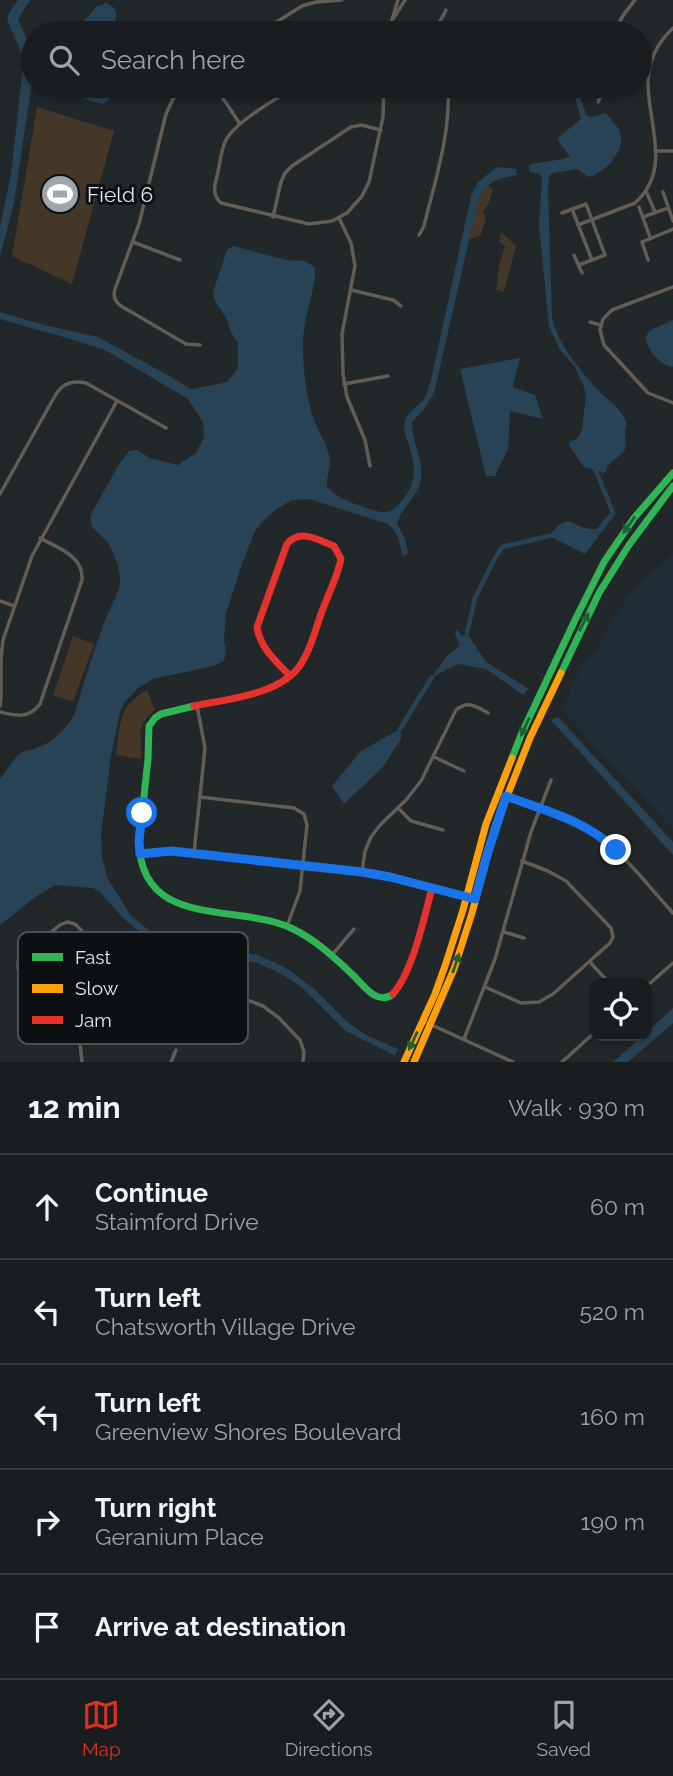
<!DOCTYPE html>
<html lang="en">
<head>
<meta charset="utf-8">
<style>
	:root { --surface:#1a1d20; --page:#272a2d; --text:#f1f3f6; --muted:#9fa2a5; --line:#383b3e; --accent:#d93025 }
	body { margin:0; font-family:Raleway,sans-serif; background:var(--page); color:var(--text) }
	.controls { position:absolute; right:21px; bottom:21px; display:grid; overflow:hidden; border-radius:14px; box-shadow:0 4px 10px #0003 }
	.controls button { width:63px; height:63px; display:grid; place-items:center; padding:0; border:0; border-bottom:2px solid var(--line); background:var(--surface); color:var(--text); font:35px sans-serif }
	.stop { position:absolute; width:21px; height:21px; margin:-16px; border:5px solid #1a73e8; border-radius:50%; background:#fff }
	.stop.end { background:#1a73e8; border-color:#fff; box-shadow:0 2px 7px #0008 }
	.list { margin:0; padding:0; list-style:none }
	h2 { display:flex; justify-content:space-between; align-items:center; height:91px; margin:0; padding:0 28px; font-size:30px }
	h2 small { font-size:23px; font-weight:400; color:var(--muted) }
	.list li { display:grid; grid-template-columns:46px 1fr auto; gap:21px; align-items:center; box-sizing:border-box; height:105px; padding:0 28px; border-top:2px solid var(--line) }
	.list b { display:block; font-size:26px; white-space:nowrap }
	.list p { margin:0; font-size:23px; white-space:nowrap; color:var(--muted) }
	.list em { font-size:23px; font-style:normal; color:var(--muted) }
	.icon { flex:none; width:38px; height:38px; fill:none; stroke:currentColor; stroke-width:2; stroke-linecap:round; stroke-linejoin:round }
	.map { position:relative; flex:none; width:673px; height:1062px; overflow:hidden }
	.search { position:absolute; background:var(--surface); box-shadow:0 4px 10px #0003; left:21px; right:21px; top:21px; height:77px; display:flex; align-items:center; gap:18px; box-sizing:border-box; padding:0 24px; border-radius:38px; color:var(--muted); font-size:26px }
	.sheet { height:616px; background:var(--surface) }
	nav { display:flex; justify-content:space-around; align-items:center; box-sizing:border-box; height:98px; border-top:2px solid var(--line); background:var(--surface); font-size:19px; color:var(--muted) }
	nav a { display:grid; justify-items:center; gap:4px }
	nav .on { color:var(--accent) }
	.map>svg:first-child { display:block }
	.built { fill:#202e37 }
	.green { fill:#453727 }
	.water { fill:#284356 }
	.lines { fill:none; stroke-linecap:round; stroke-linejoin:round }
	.canal { stroke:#284356; stroke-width:4.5 }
	.street { stroke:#635d55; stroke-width:3.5 }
	.fast { stroke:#30b455; stroke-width:7 }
	.slow { stroke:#ff9f0a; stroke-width:7 }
	.jam { stroke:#e5322d; stroke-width:7 }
	.oneway { fill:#1e6234 }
	.route { stroke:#1a73e8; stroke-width:9 }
	.labels { text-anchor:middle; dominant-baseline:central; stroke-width:6; stroke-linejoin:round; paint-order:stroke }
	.poi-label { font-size:21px; fill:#e3e9ed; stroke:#0c1013; text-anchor:start }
	.key { fill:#0c1013; stroke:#4c5154; stroke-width:2 }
	.key-label { font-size:19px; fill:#e3e9ed }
</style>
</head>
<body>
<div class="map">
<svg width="673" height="1062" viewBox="0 0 673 1062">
	<rect width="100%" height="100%" fill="#22272a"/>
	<polygon class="built" points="673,554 673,829 562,710 583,663 594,652 628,596"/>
	<g class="green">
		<polygon points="37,107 114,131 72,284 12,256"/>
		<polygon points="488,184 493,189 489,203 483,211 486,220 480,236 469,239 479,197"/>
		<polygon points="501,232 516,246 504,292 496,290 499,266 505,246 499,242"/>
		<polygon points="73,636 94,644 73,702 53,695"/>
		<path d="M 147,690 L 155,710 C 132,729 144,735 141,759 L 116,755 C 121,725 117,707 147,690 Z"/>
	</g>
	<g class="water">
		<polygon points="18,0 30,0 18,19 30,47 33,66 32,82 14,203 0,256 0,227 11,175 23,66 22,55 7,19 9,13"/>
		<path d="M 106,3 C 123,10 115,21 109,33 L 84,33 L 83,22 L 96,7 Z"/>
		<path d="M 65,86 L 110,86 L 109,99 L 103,104 C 89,101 75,96 65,86 Z"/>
		<path d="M 572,86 L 576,86 C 578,96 584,105 586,115 L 592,117 L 606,113 C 610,119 617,125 620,132 C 626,151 606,172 589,177 L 577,169 L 553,173 L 549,176 L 548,190 L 552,317 C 558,346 583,374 603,395 C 613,404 623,411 627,424 C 623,435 627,442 625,449 C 621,459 610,457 606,472 L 603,473 L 600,471 L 596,472 L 589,468 L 584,467 L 570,447 L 569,443 L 578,438 L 582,429 L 586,396 L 584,387 L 575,367 L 560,350 L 549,326 L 539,225 L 542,177 L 539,174 L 530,172 L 529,166 L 532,164 L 563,159 L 570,156 L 561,145 L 558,138 L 581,119 Z"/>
		<path d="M 497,167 L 516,169 L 517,175 C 498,179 490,179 479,197 L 434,393 L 425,408 L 412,422 C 411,441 424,459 421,478 C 419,496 402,507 397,523 L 405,539 L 408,553 L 404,556 L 402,555 C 400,543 398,532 388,524 L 309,499 L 292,500 L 276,509 L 261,523 L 255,531 L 242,564 L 226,613 L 224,641 L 226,651 L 224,661 L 213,666 L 153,679 L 138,688 L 124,703 L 120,712 L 111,756 L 101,835 L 102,857 L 107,877 L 131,916 L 156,936 L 183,945 L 257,955 L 278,964 L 289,970 L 313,988 L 343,1018 L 354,1027 L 368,1036 L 398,1049 L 395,1056 L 346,1031 L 300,986 L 280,973 L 257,963 L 178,950 L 150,940 L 123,918 L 100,892 L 93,888 L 56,885 L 38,895 L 0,925 L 0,779 L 17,756 L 24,751 C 45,749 63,734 74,715 C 78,707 79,697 82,689 C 91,661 99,633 111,607 C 115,598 120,590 120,581 C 121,571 114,554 109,545 C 103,534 87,530 91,514 L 118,466 L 129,451 L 137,450 L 150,458 L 178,465 L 196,453 L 204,437 L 203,422 L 188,399 L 105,350 L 67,338 L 0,319 L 0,312 L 44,325 L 98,337 L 173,378 L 190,389 L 193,389 L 227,382 L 238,368 L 238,344 L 231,332 L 227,320 L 214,299 L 213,292 L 227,250 L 233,246 L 287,260 L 304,261 L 309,263 L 315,268 L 315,277 C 312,298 304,319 303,341 C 303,363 305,389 311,411 C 315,426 325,440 329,455 C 332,466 326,476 327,487 C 339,500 360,506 376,511 C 387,514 393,511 400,503 C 418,482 416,467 408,442 C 405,435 403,428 405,421 C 408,412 417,407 423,400 C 427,394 429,387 431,380 L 471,196 L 478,182 Z"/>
		<path d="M 673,320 L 673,367 C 659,365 649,351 645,338 L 649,331 Z"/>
		<polygon points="520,358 513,387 535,395 543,419 510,411 508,449 495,476 486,476 460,369"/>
		<path d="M 612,510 L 616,513 L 585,554 L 549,536 C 572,507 572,532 597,529 Z"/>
		<polygon points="457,629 462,637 467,633 486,662 529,689 523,695 486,669 458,664 432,677 447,656 460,646 455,633"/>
		<polygon points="558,717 673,842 673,855 551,720"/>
		<polygon points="400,729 401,739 383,767 344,804 332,786 361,751"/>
		<polygon points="673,1008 673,1023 628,1062 613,1062 643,1036 647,1036 647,1032"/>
	</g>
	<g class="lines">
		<g class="canal">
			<polyline points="596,471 612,510"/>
			<polyline points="467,633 475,598 495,558 502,547 549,536"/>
			<polyline points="400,729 432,677"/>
		</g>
		<g class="street">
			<polyline points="393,19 405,0"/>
			<polyline points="259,33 302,6 316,2 342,0"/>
			<polyline points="388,33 398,0"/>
			<polyline points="434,33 446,10"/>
			<polyline points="613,33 624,14 635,0"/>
			<polyline points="640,75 648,74"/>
			<path d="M 184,86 L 173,99 L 166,114 L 139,224 L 115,289 C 113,296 115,302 121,306 L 186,344 L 200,345"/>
			<polyline points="215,86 240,124"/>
			<path d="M 297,86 C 278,98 236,121 226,140 C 221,150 220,162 218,172 C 215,184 211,194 221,203 L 309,224 L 332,221 L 347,213 L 362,196 L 369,182 L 383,117 L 384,86"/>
			<polyline points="598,102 601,96 601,86"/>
			<polyline points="658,151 673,151"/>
			<polyline points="646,191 655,212"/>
			<polyline points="663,192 673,221"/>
			<polyline points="639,207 650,237"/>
			<polyline points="572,209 592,260"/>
			<polyline points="562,213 586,204 605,255 579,265"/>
			<polyline points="273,217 281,182 285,173 292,166 351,127 361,125 381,130"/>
			<polyline points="643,217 668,208"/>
			<polyline points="339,218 351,243 355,266 342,334 343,374 347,397 365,440 370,466"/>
			<path d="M 578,225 L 635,203 C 673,169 647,123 648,80 C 649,60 658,42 673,28"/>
			<path d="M 419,235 L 424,226 C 435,181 451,133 448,86"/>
			<polyline points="133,242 180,260"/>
			<polyline points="574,255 582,273"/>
			<polyline points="648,260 642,242 673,229"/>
			<polyline points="673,287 612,310 603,319 600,330 604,345 648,393 673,403"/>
			<polyline points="351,290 393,300 401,306"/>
			<polyline points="590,322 601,325"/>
			<polyline points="344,384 388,376"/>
			<path d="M 0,494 L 56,394 C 63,383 73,380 86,383 L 166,428"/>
			<polyline points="0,601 14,606"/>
			<polyline points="0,706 1,697 1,659 3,640 32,556 117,401"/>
			<path d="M 0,712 C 16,716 29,719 40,704 L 82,580 C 84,556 58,548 40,538"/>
			<polyline points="434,757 464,771"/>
			<path d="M 499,794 C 532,805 570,815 598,835 C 625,855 650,888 673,913"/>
			<polyline points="200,797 294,808 304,814 307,825 300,891 287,926"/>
			<polyline points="398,808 411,821 443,830"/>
			<polyline points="194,853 205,748 197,706"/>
			<polyline points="140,854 171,851 362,872 390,877 475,899"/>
			<path d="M 362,872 L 365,851 L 371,837 L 380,825 L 406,800 L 421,781 L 456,710 C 468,700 476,706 488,713"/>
			<polyline points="504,932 524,938"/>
			<polyline points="332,955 354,929"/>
			<polyline points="590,962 609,983"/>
			<polyline points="141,979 126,1010 118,1017 48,1024 36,1019 30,1010 27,995 18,968 18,962 21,956 60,925 67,922 75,924 107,956 129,972 146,981 181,991 245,999 263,1006 279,1018 300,1040 304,1052 303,1062"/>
			<polyline points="647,986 673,963"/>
			<polyline points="485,987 521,1003 539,1002 553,994 610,943 613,937 611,928 566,881 548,871 522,861"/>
			<polyline points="193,1014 196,993"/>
			<polyline points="423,1021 513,1062"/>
			<polyline points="78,1022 82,1062"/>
			<polyline points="464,1039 495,959 531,832 551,780"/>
			<polyline points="171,1062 176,1050"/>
			<polyline points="562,1062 594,1033"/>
		</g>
		<g class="fast">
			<polyline points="561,673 599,593 629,545 673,486"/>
			<path d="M 194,706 L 161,714 L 155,718 L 149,726 L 148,759 L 139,843 C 142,929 235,903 291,928 C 315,939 335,958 354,976 C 361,983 366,990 374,995 C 381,999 387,999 393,994"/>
			<polyline points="512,758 521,735 575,620 604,562 634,518 673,473"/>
		</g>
		<g class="slow">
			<polyline points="404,1062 435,994 445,966 463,910 486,824 512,758"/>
			<polyline points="414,1062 454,969 472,913 495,827 530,738 561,673"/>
		</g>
		<g class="jam">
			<path d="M 194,706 C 227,699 281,695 301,664 C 311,649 315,631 321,614 C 327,596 337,579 341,559 L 334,546 C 318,540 300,528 287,544 L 257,627 C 260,648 276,661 290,676"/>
			<path d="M 393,994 C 413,971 424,918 432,888"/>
		</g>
	</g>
	<defs><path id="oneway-solid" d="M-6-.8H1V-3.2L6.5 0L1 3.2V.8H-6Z" transform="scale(1.75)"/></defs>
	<g class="oneway">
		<use href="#oneway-solid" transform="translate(629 525) rotate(125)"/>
		<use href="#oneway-solid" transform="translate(584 622) rotate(-63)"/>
		<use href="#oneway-solid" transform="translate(525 727) rotate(115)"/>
		<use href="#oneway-solid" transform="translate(456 963) rotate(-71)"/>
		<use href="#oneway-solid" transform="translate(413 1041) rotate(115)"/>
	</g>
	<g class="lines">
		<path class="route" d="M 142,813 L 139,841 L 140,854 L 171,851 L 362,872 L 390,877 L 475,899 L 487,855 L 506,796 C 545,811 585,820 616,850"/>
	</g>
	<defs>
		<symbol id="stadium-disc" viewBox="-11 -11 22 22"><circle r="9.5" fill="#9fa5a9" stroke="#0c1013"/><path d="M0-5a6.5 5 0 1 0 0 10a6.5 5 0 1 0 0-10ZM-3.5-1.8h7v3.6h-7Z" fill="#fff"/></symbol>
	</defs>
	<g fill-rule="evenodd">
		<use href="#stadium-disc" x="38" y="172" width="44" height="44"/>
	</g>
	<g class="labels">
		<g class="poi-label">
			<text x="87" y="194">Field 6</text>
		</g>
	</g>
	<rect x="18" y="932" width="230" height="112" rx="10" class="key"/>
	<rect x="32" y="953" width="31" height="8" fill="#30b455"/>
	<rect x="32" y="984" width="31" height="9" fill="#ff9f0a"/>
	<rect x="32" y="1016" width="31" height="8" fill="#e5322d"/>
	<g class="key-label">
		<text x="75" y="964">Fast</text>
		<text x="75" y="995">Slow</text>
		<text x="75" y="1027">Jam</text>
	</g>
</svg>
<div class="controls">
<button><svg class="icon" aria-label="locate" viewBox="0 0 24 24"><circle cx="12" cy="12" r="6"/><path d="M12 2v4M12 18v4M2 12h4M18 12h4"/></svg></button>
</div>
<div class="stop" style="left:142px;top:813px"></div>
<div class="stop end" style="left:616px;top:850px"></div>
<div class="search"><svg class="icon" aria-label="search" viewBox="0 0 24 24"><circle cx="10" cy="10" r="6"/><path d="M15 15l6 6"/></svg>Search here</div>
</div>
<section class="sheet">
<h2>12 min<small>Walk · 930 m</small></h2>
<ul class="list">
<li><svg class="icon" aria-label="ahead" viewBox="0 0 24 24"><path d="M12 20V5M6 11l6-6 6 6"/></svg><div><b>Continue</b><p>Staimford Drive</p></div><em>60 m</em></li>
<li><svg class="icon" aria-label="left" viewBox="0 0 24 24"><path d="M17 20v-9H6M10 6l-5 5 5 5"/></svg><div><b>Turn left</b><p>Chatsworth Village Drive</p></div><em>520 m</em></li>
<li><svg class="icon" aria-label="left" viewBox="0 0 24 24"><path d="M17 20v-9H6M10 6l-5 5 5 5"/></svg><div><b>Turn left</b><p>Greenview Shores Boulevard</p></div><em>160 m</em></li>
<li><svg class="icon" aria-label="right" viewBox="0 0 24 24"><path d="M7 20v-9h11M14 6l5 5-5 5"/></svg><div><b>Turn right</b><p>Geranium Place</p></div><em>190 m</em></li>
<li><svg class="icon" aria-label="arrive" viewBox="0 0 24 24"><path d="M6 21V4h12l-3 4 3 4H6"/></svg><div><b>Arrive at destination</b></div></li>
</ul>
</section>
<nav>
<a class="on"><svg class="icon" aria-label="map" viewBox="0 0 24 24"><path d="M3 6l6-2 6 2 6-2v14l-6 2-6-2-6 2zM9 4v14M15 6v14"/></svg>Map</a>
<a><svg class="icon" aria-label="directions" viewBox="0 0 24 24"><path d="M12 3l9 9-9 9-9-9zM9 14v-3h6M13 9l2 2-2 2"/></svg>Directions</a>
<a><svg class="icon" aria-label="saved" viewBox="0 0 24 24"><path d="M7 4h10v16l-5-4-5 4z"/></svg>Saved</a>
</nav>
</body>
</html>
